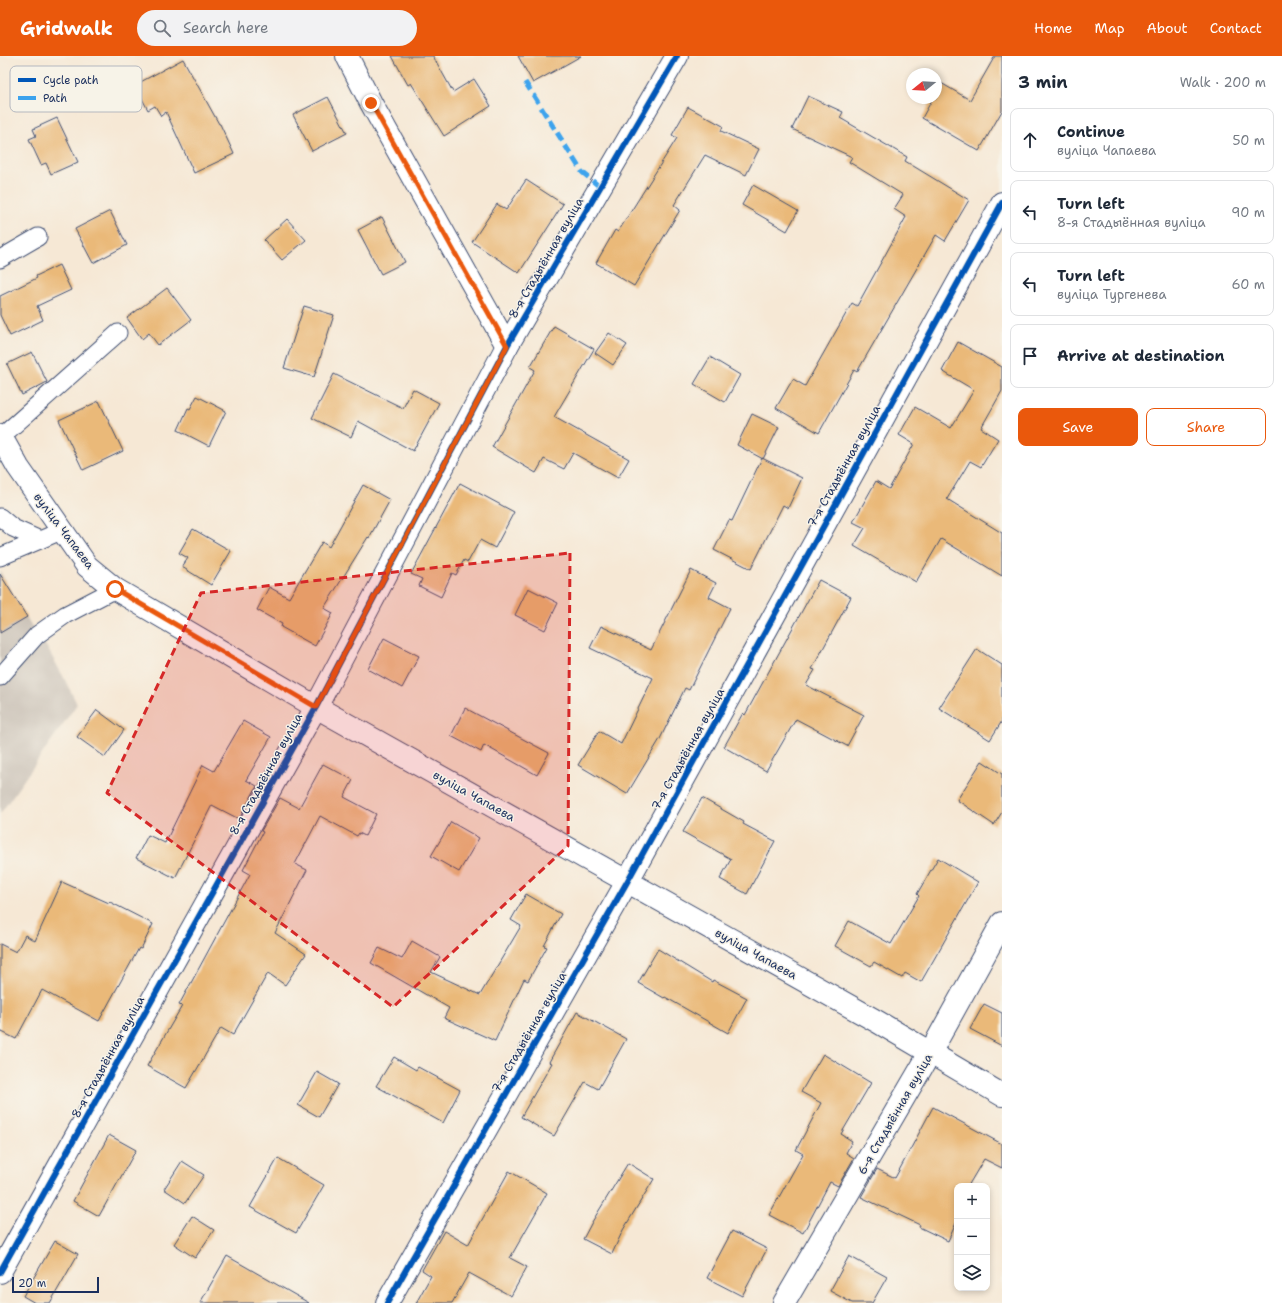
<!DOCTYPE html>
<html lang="en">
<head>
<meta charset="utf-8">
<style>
	:root { --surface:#fff; --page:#f2f2f3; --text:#1f2937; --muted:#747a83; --line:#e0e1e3; --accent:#ea580c }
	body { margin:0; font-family:"Shantell Sans",sans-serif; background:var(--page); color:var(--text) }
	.controls { position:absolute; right:12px; bottom:12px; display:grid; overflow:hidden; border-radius:8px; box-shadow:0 2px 6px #0003 }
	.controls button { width:36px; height:36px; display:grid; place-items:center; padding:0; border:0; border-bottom:1px solid var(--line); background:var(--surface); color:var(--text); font:20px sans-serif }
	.compass { position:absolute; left:906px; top:12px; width:36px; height:36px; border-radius:50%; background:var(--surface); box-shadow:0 2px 6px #0003; rotate:252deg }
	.scale { position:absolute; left:12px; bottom:10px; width:87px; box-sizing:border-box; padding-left:4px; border:2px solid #1b2f5e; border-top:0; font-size:11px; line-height:14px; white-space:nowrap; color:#1b2f5e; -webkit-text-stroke:3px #f7f3e8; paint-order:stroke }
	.stop { position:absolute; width:12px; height:12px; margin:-9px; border:3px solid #ea580c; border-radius:50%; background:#fff }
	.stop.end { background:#ea580c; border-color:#fff; box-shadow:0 1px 4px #0008 }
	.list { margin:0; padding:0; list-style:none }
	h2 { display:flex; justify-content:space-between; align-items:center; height:52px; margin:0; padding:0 16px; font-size:17px }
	h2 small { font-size:13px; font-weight:400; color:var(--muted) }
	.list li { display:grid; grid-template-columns:26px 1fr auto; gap:12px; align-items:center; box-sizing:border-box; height:64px; margin:0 8px 8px; padding:0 8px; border:1px solid var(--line); border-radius:8px }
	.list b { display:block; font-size:15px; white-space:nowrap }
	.list p { margin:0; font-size:13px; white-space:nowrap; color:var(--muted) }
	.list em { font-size:13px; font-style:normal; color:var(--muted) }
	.actions { display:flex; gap:8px; padding:12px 16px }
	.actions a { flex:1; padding:9px 0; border:1px solid var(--accent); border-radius:8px; text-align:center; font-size:14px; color:var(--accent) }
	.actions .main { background:var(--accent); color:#fff }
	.icon { flex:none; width:22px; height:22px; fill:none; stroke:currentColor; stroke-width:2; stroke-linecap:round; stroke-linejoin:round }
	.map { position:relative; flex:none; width:1002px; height:1247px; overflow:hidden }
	header { display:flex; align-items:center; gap:24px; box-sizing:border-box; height:56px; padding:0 20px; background:var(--accent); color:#fff }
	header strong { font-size:19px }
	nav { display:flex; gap:22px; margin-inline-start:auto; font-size:14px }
	.search { width:280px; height:36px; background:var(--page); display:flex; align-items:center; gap:10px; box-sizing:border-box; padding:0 14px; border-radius:22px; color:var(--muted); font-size:15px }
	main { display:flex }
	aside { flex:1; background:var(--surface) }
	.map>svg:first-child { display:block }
	.industrial { fill:#cbc2b8 }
	.building { fill:#eab979 }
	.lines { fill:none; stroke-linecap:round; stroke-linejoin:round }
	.service-casing { stroke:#3c4b70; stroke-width:19 }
	.minor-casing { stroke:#3c4b70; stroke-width:24 }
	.service { stroke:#fff; stroke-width:17 }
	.minor { stroke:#fff; stroke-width:22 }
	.quiet { stroke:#3da3ed; stroke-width:5; stroke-dasharray:10 5; stroke-linecap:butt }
	.cycleway-casing { stroke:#f7f3e8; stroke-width:8 }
	.cycleway { stroke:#0057b8; stroke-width:6 }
	.route { stroke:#ea580c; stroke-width:5 }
	.marked { fill:#d62828; fill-opacity:0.2; stroke:#d62828; stroke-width:3; stroke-dasharray:8 5; stroke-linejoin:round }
	.labels { text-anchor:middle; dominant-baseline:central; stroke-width:3; stroke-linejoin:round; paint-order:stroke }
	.street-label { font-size:12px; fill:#1b2f5e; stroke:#f7f3e8 }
	.key { fill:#f7f3e8; stroke:#b5b8bf; stroke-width:1 }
	.key-label { font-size:11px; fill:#1b2f5e }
</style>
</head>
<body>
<header>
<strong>Gridwalk</strong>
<div class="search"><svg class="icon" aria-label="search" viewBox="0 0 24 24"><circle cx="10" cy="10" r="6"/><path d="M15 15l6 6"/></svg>Search here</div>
<nav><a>Home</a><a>Map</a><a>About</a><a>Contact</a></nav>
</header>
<main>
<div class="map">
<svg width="1002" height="1247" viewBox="0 0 1002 1247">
	<rect width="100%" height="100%" fill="#f7f3e8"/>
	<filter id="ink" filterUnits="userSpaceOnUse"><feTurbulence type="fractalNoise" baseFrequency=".025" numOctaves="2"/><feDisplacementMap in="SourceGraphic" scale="8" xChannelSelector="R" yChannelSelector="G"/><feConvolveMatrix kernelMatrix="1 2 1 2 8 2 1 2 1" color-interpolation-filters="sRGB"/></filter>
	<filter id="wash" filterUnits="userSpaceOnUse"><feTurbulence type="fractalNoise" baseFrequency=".012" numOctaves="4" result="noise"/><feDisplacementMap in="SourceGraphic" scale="16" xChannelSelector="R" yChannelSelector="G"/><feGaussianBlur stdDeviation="0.9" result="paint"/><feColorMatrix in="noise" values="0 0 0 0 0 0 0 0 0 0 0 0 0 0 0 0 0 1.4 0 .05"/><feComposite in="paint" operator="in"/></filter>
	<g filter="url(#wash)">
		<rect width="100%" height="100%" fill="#f6e8d5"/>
		<polygon class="industrial" points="0,515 13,539 37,579 46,590 63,620 77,648 0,758"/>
		<g id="blocks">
			<g class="building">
				<polygon points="392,0 433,0 453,36 474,23 491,50 444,80 411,27 408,29"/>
				<polygon points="518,0 581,0 533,27"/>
				<polygon points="995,0 1002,0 1002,55 979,95 922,62 933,42 936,42 936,36 941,27 970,44"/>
				<polygon points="183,3 219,68 220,68 234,98 194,117 166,56 161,60 155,50 148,54 135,29"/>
				<polygon points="808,40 843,56 840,62 907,101 905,105 969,144 945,185 936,179 857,316 854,314 819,377 776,352 793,323 805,330 852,247 857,250 906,161 894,153 903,139 849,106 852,101 792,73"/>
				<polygon points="328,41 347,77 312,95 293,59"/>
				<polygon points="688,51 723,70 721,75 759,93 746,119 705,99 674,149 680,154 634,230 596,207 615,174 618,176 677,82 672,79"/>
				<polygon points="57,62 78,106 51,118 46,107 41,109 29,83 36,80 33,73"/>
				<polygon points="526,124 563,148 519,217 472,186 497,148 506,154"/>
				<polygon points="753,129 798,155 787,175 742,149"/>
				<polygon points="110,155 127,189 93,207 75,173"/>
				<polygon points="382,161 405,206 381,218 358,174"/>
				<polygon points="287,163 306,184 282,204 264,184"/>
				<polygon points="59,209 71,234 37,250 43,264 10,280 0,259 0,240 37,222 36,220"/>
				<polygon points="167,232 191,264 158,289 149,277 142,283 127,262"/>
				<polygon points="304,250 334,259 314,321 284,312"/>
				<polygon points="554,270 594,293 554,361 629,403 618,422 573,397 564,413 544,403 536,417 492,391 535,314 530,311"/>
				<polygon points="609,277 627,289 613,309 595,297"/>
				<polygon points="958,286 1002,311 1002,335 981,372 998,383 981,411 970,405 947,443 1002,477 1002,520 941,483 916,526 854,490 865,472 853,466 876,425 889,433 914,388 899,379 915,351 951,372 974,334 942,315"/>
				<polygon points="32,296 47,326 22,339 7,308"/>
				<polygon points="710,301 740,319 725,346 694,328"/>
				<polygon points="334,318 403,352 413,333 439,347 413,395 358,365 351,381 312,362"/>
				<polygon points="197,340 226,355 209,390 178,374 188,352 190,353"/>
				<polygon points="99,345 123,395 83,414 59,364"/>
				<polygon points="752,358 779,371 763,403 737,389"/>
				<polygon points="762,402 802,422 788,452 783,449 751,513 714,494 729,464 732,465"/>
				<polygon points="460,427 514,456 495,492 480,484 468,506 464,504 456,519 452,517 441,541 419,530 422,523 411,518"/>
				<polygon points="363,429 390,444 369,482 368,481 324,552 333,557 315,590 281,571 282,568 257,554 269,531 289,542 322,486 329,491"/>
				<polygon points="193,473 231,495 211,529 182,511 188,502 179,497"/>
				<polygon points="691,514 716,527 709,541 730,552 689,634 685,632 660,683 627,738 578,709 599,675 621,688 653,622 590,592 601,570 651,594"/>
				<polygon points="0,518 27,561 0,577"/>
				<polygon points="819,524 851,541 812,613 815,614 806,629 864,659 847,690 796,663 766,715 724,691 743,657 745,659"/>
				<polygon points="528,532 558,547 545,574 515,559"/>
				<polygon points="384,582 419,600 402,632 368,613"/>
				<polygon points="977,593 1002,609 1002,665 990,684 939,652"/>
				<polygon points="465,652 549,697 537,719 484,689 481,696 451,680"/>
				<polygon points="97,654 124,674 105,701 77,681"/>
				<polygon points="243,665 271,681 246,724 257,730 239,763 212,749 175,822 136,802 148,779 165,787 203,709 214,715"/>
				<polygon points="982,705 1002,718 1002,756 994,769 957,744"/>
				<polygon points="323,708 353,724 344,741 376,758 365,780 359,777 357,780 320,760 295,808 307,814 275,877 306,898 285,929 268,917 233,979 221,972 186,1032 147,1010 182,950 179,949 250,818 243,814 263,776 261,775 280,742 299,752"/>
				<polygon points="702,742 744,766 743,768 775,785 747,838 720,823 731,803 683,776"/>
				<polygon points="451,766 479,782 459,816 431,800"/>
				<polygon points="938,802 978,826 921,926 905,917 902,922 874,906 871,910 835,890 849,865 891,888 919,840 917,838"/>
				<polygon points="62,826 109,847 110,846 153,868 141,893 139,892 99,965 42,934 16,983 0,975 0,888 16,896 25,879 35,885"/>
				<polygon points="526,838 561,858 544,890 547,891 528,925 524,923 495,985 444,962 449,952 371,907 379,892 402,903 412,885 440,901 431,916 480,939 521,870 511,864"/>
				<polygon points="658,893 712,926 713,924 747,942 728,977 665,941 664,942 638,927"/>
				<polygon points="984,948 1002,957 1002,990 970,973"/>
				<polygon points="577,956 626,983 598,1033 585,1026 554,1080 521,1061 552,1007 549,1006"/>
				<polygon points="823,998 871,1027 841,1078 852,1085 846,1097 854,1102 838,1130 830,1126 803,1177 769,1159 803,1098 796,1094 821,1047 801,1036"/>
				<polygon points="394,1001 416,1014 418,1011 460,1034 443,1067 376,1030"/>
				<polygon points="317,1016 338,1028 319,1061 298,1049"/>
				<polygon points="933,1051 1002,1088 1002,1112 984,1103 968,1130 957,1130 957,1165 948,1185 919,1171 920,1169 861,1141 877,1113 895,1122"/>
				<polygon points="109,1079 136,1094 99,1160 73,1145"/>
				<polygon points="278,1102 324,1129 296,1177 250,1151"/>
				<polygon points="182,1105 204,1119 185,1147 164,1133"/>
				<polygon points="628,1107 654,1123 623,1174 612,1198 583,1183 592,1166"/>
				<polygon points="509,1115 547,1137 510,1202 527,1211 511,1240 469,1217 452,1247 416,1247 431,1220 422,1214 444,1175 468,1189"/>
				<polygon points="192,1160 214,1174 195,1202 174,1188"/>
				<polygon points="732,1175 767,1193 742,1240 707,1222"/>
				<polygon points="55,1185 78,1198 50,1247 35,1247 23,1240"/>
				<polygon points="227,1200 309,1247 200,1247"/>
				<polygon points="849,1200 887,1221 872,1247 852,1247 830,1235"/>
			</g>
		</g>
	</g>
	<g filter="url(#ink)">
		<use href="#blocks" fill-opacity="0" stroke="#3c4b70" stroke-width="1"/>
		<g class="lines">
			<defs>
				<g id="service">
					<polyline points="0,203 38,181"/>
					<polyline points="1,381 118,277"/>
					<polyline points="0,461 13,472 40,484"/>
					<polyline points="0,501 61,475"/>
					<polyline points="0,621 37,579 65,559 115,533"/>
				</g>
				<g id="minor">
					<polyline points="347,0 371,47 507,290"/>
					<polyline points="0,379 18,411 87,510 115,533 316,651 878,966 1002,1039"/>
					<polyline points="0,1216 316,651 507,290 677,0"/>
					<polyline points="387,1247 627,826 1002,147"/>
					<polyline points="784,1247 930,997 1002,867"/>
				</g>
			</defs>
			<use href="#service" class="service-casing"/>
			<use href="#minor" class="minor-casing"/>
			<use href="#service" class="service"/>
			<use href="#minor" class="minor"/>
			<polyline class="quiet" points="525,26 582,116 600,131"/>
			<defs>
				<g id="cycleway">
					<polyline points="0,1216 316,651 507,290 677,0"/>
					<polyline points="387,1247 627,826 1002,147"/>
				</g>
			</defs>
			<use href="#cycleway" class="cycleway-casing"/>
			<use href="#cycleway" class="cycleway"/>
		</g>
	</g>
	<g class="lines" filter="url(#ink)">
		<polyline class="route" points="115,533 316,651 507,290 371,47"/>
	</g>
	<path class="marked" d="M 570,497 L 568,790 L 393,951 L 107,737 L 201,537 Z"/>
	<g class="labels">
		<g class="street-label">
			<text transform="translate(546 202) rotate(-60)">8-я Стадыённая вуліца</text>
			<text transform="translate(844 410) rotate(-61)">7-я Стадыённая вуліца</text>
			<text transform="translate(64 475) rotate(53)">вуліца Чапаева</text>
			<text transform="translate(688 693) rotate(-61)">7-я Стадыённая вуліца</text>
			<text transform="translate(266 718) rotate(-61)">8-я Стадыённая вуліца</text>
			<text transform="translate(474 740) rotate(29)">вуліца Чапаева</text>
			<text transform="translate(756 898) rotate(29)">вуліца Чапаева</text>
			<text transform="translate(529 976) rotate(-60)">7-я Стадыённая вуліца</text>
			<text transform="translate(108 1001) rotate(-61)">8-я Стадыённая вуліца</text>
			<text transform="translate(895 1058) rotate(-60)">6-я Стадыённая вуліца</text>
		</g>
	</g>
	<rect x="10" y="10" width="132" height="46" rx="6" class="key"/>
	<rect x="18" y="22" width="18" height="4" fill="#0057b8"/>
	<rect x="18" y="40" width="18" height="4" fill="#3da3ed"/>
	<g class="key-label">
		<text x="43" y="28">Cycle path</text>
		<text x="43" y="46">Path</text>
	</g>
</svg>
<div class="controls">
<button>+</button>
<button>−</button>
<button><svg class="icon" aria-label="layers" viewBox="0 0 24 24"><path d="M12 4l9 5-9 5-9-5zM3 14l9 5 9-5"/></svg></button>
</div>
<svg class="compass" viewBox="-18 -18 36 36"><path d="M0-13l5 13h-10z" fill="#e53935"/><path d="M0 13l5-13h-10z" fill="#747a83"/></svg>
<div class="scale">20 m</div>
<div class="stop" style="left:115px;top:533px"></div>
<div class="stop end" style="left:371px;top:47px"></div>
</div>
<aside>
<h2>3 min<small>Walk · 200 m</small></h2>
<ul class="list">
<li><svg class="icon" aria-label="ahead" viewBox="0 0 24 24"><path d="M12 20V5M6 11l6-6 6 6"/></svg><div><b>Continue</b><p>вуліца Чапаева</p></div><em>50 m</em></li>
<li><svg class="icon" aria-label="left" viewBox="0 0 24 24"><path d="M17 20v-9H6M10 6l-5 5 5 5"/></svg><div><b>Turn left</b><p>8-я Стадыённая вуліца</p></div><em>90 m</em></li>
<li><svg class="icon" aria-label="left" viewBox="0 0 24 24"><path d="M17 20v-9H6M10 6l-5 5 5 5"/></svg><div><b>Turn left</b><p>вуліца Тургенева</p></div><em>60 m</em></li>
<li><svg class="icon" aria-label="arrive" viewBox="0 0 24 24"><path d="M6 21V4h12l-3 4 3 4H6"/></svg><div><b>Arrive at destination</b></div></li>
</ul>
<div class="actions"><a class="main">Save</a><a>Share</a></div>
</aside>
</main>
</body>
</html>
